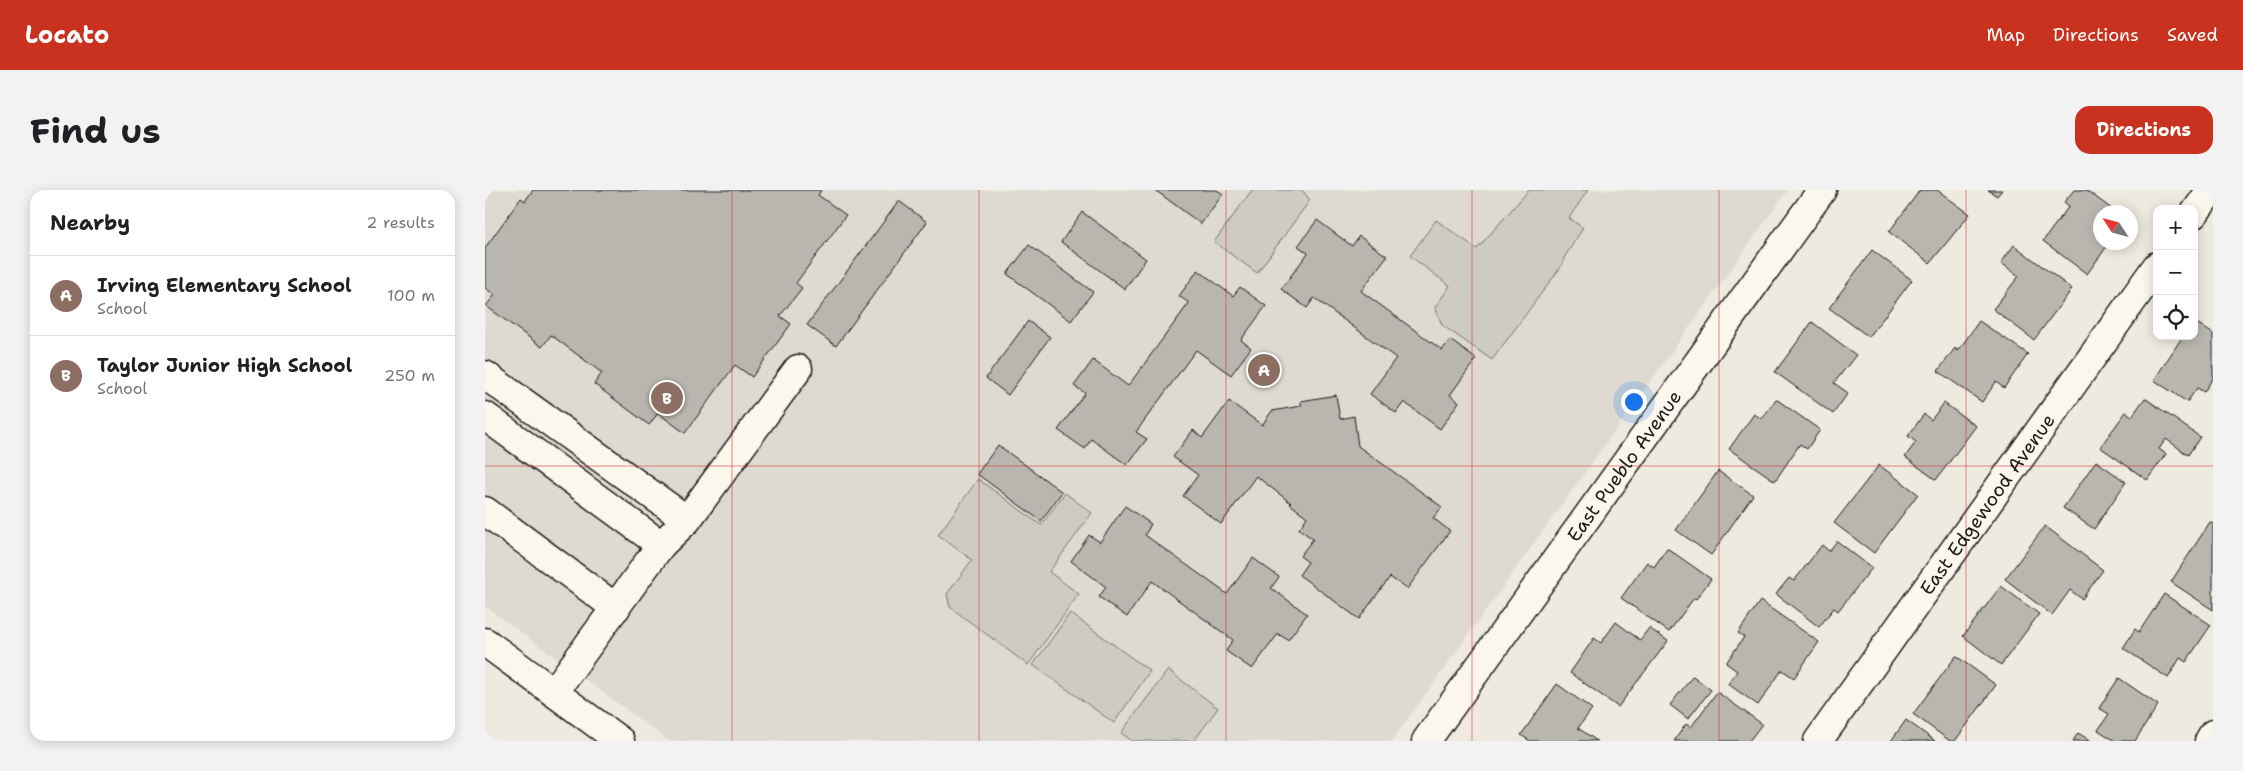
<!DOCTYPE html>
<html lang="en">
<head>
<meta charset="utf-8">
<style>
	:root { --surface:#fff; --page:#f2f2f2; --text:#202124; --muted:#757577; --line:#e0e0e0; --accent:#c8321e }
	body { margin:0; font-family:"Shantell Sans",sans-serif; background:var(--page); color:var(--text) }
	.controls { position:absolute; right:15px; top:15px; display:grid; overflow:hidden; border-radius:10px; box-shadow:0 2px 12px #0003 }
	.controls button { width:45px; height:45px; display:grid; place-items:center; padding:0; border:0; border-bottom:1px solid var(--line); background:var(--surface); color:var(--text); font:25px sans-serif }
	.compass { position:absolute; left:1608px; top:15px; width:45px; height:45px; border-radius:50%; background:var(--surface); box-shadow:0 2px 12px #0003; rotate:306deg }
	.you { position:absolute; left:1148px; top:211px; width:18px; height:18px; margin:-12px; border:4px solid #fff; border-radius:50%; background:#1a73e8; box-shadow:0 0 0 8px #1a73e833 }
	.badge { display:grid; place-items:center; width:32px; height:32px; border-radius:50%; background:var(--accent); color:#fff; font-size:16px; font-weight:700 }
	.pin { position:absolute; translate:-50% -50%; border:2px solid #fff; box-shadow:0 1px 5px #0006 }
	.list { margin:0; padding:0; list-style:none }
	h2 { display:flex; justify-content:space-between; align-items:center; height:65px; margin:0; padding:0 20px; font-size:21px }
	h2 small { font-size:16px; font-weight:400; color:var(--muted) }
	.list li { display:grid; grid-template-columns:32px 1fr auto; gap:15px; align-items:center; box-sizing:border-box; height:80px; padding:0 20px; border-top:1px solid var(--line) }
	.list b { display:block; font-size:19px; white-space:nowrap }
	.list p { margin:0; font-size:16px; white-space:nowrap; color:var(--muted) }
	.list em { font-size:16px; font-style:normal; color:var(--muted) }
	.icon { flex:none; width:28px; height:28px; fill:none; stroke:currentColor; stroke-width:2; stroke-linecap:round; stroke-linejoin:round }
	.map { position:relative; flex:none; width:1728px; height:551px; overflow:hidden; border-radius:15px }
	header { display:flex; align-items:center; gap:30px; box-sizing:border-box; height:70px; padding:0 25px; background:var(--accent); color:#fff }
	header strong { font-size:24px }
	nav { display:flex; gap:28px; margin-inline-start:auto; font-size:18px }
	.intro { display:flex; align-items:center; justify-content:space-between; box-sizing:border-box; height:120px; padding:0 30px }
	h1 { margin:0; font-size:35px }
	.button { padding:12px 22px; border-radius:15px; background:var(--accent); color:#fff; font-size:18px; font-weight:700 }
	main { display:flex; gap:30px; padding:0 30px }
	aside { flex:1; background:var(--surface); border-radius:15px; box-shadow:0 2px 12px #0003 }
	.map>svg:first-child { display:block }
	.built { fill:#dedad1 }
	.green { fill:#ceccc2; stroke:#75746f }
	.building { fill:#b9b6af; stroke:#1c1c1c }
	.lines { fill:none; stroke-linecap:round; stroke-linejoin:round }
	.minor-casing { stroke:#1c1c1c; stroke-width:31 }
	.minor { stroke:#fbf7ec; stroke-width:28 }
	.grid { fill:none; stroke:#d62828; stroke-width:1; stroke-opacity:0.55 }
	.labels { text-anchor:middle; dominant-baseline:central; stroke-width:4.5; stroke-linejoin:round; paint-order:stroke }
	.street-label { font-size:19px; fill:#1c1c1c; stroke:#fbf7ec }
</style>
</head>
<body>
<header>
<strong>Locato</strong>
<nav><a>Map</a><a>Directions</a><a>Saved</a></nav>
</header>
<div class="intro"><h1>Find us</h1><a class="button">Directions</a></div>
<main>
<aside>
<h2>Nearby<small>2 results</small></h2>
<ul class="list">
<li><span class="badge" style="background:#8d6e63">A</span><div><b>Irving Elementary School</b><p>School</p></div><em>100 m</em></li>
<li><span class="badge" style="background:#8d6e63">B</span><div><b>Taylor Junior High School</b><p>School</p></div><em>250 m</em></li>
</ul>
</aside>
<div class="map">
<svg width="1728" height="551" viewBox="0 0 1728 551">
	<rect width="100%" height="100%" fill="#eeeadf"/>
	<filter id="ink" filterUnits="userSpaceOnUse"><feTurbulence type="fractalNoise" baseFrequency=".02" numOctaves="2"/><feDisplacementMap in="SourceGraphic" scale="10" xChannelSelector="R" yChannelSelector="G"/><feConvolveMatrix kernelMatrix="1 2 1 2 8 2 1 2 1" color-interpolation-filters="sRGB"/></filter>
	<g filter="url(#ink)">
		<polygon class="built" points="0,0 1303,0 907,551 184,551 0,416"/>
		<g class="green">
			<polygon points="767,0 817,0 825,10 772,83 729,52"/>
			<polygon points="1044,0 1103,0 1084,28 1098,38 1079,68 1078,74 1007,170 957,135 950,117 965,96 925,66 951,30 992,59"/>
			<polygon points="493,289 556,335 580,303 607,323 564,382 594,404 543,475 465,417 462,404 487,370 453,345"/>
			<polygon points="585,423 665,481 629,533 548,475"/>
			<polygon points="683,480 733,518 709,551 647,551 636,543"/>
		</g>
		<g class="building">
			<polygon points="48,0 336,0 333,5 361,25 311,93 317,98 295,126 306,134 267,187 250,175 200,243 173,223 164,235 109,194 117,183 66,145 57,157 1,116 10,105 0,98 0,58 36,8 40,11"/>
			<polygon points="670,0 732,0 738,4 716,34"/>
			<polygon points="1435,0 1452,0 1485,24 1445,73 1404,42"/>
			<polygon points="1503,0 1517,0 1512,6"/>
			<polygon points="1589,0 1601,0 1631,22 1616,22 1616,52 1625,52 1602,84 1558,51 1584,16 1579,12"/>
			<polygon points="414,11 442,32 351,156 322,135"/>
			<polygon points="597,22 661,69 640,99 576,52"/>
			<polygon points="832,30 867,56 874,46 902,66 876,101 957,160 965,150 991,169 965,205 974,212 955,239 919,212 911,223 885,204 911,168 829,108 822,118 796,99 823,63 813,56"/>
			<polygon points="544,55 608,102 586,131 522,84"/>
			<polygon points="1529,55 1587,99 1549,150 1508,119 1534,86 1516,73"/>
			<polygon points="1387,60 1427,90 1384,147 1344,118"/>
			<polygon points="713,80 748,106 755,97 781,116 756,150 766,158 746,185 711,160 651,242 662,249 642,275 606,249 600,259 573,240 600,203 589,196 608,170 643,196 704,113 694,106"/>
			<polygon points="543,131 565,147 523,205 501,188"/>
			<polygon points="1494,131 1543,164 1519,198 1511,192 1497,212 1453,181 1470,158 1473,161"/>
			<polygon points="1709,131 1728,144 1728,188 1719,202 1712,198 1702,212 1669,190 1698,146 1709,146"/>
			<polygon points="1327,132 1371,165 1349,193 1363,203 1348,224 1290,182"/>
			<polygon points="851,205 855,229 869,226 873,256 957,317 948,328 965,341 922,399 905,387 874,429 814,385 823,372 815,366 828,349 814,339 822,327 805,314 806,313 771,286 736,334 698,306 713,285 688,267 708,240 717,248 744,211 777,235 787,221 816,216 816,211"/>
			<polygon points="1660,208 1715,247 1703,265 1681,249 1674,259 1681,264 1662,290 1615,257 1641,222 1647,226"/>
			<polygon points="1291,209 1335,240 1322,259 1315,254 1290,291 1244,259 1269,224 1277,229"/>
			<polygon points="1459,213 1491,236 1451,290 1420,267 1431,252 1423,246 1439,224 1446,230"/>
			<polygon points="513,255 577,302 556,331 492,284"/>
			<polygon points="1611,271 1641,292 1609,339 1578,318"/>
			<polygon points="1394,275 1433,304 1389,363 1349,333"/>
			<polygon points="1233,281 1268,305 1226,365 1191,340"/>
			<polygon points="640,316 666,334 660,345 742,404 768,368 794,387 786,398 822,424 803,450 793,444 767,479 741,461 748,450 667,391 642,427 614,407 621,397 586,371 604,345 615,352"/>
			<polygon points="1725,332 1728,334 1728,420 1686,392"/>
			<polygon points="1560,336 1618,380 1597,409 1585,400 1567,425 1520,389"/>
			<polygon points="1352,351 1387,378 1353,421 1349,418 1334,437 1291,404 1304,388 1309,391 1337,355 1344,361"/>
			<polygon points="1182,358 1226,389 1211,409 1209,408 1184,442 1136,408 1162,372 1169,377"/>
			<polygon points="1516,396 1554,424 1516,475 1478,446"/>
			<polygon points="1679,404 1726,435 1701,472 1695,468 1683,488 1638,458 1650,439 1654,442"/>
			<polygon points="1275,411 1334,452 1309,488 1297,480 1273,515 1243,494 1252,481 1241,473 1259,447 1253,443"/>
			<polygon points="1131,432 1155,450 1164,438 1183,451 1133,517 1085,483 1109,448 1116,453"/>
			<polygon points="1471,466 1511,495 1470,551 1465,551 1428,524"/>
			<polygon points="1208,486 1226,500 1203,529 1185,515"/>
			<polygon points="1634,488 1673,515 1650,551 1630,551 1613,540 1624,524 1614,518"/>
			<polygon points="1072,494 1107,519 1093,538 1112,551 1045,551 1036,545"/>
			<polygon points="1232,502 1277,534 1264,551 1189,551 1201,534 1206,537"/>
			<polygon points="1421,530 1450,551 1406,551"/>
			<polygon points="1593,543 1606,551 1588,551"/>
		</g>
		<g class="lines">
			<defs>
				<g id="minor">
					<polyline points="1709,24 1726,0"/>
					<polyline points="0,185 202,330 176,355"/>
					<polyline points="0,226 176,355 69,502"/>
					<polyline points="0,321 131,418"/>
					<polyline points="202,330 313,179"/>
					<polyline points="0,452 135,551"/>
					<path id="s1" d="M 941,551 L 1337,0"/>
					<path id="s2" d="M 1333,551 L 1672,76"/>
					<polyline points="1724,551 1728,544"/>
				</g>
			</defs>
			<use href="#minor" class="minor-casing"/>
			<use href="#minor" class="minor"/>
		</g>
	</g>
	<path class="grid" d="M 247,0 L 247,551M 494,0 L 494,551M 741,0 L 741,551M 987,0 L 987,551M 1234,0 L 1234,551M 1481,0 L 1481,551M 0,276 L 1728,276"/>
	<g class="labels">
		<g class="street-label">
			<text stroke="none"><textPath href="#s1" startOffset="339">East Pueblo Avenue</textPath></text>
			<text stroke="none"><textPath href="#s2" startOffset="291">East Edgewood Avenue</textPath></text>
		</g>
	</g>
</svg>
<div class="controls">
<button>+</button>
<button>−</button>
<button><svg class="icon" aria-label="locate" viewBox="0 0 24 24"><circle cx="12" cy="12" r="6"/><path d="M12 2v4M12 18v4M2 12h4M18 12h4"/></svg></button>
</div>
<svg class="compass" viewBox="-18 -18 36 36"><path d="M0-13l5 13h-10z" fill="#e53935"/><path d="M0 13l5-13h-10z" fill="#757577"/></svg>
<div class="you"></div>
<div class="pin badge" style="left:779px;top:180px;background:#8d6e63">A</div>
<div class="pin badge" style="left:182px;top:208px;background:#8d6e63">B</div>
</div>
</main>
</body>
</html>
